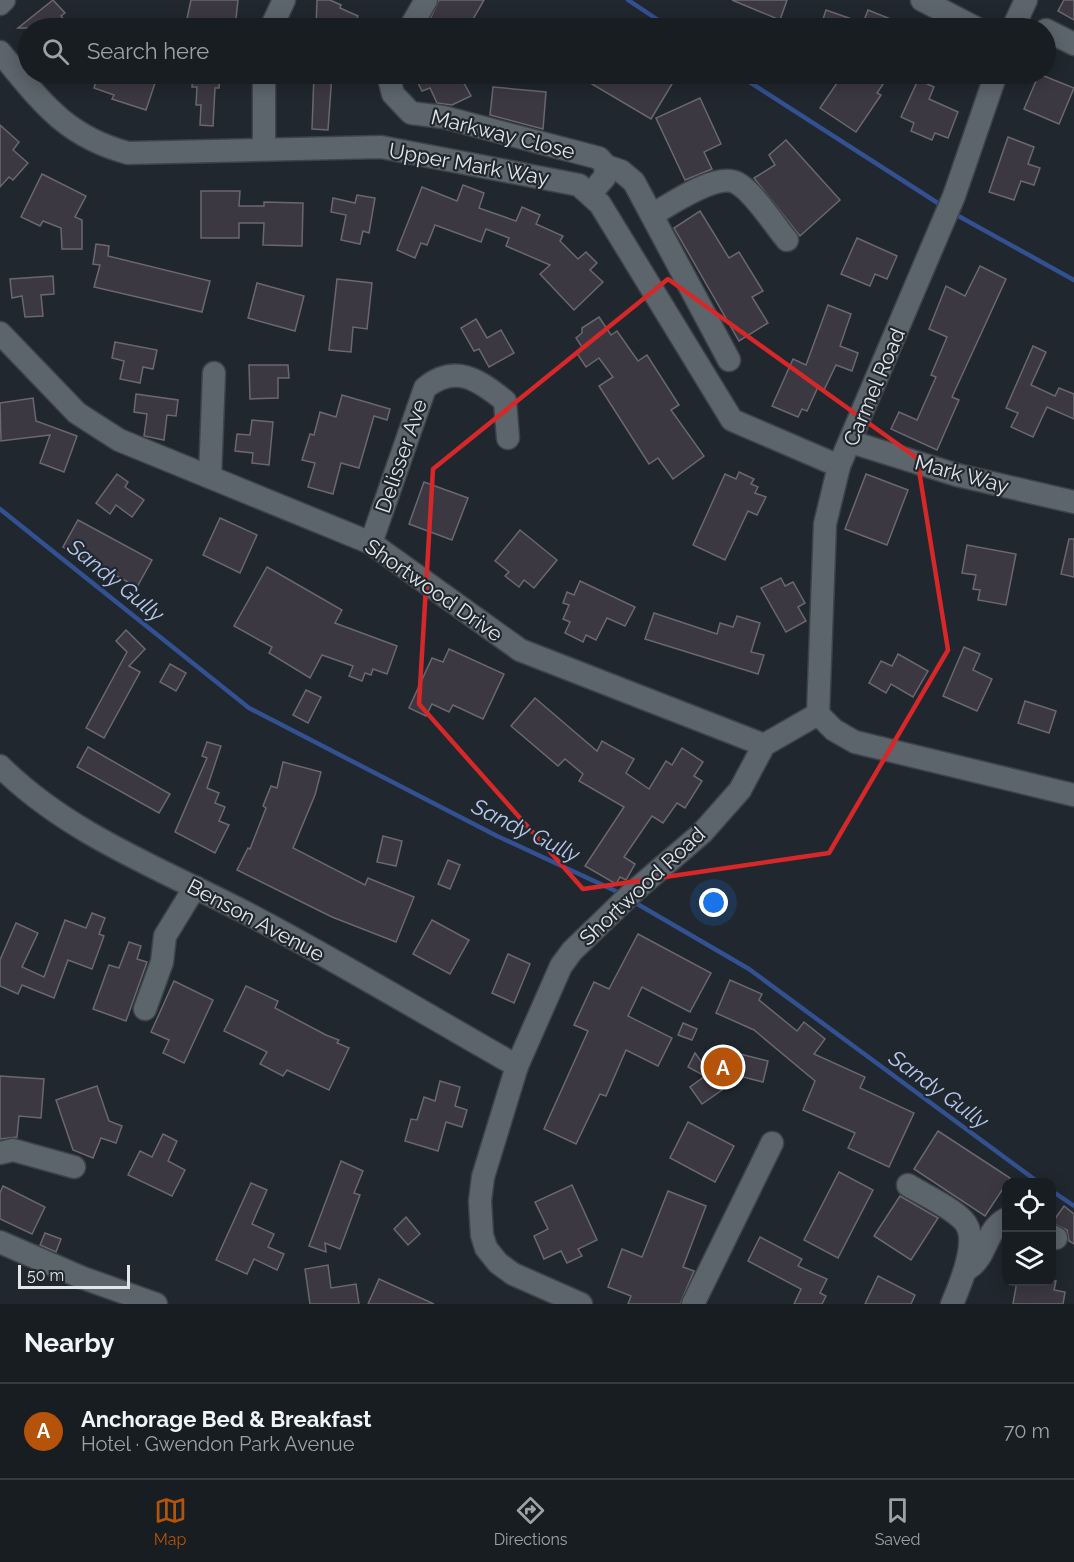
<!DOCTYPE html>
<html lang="en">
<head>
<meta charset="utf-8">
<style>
	:root { --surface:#181d22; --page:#252a2f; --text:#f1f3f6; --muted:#9fa2a5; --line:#363b40; --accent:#b45309 }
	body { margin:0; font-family:Raleway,sans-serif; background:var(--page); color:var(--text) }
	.controls { position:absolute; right:18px; bottom:18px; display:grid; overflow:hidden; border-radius:12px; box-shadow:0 3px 15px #0003 }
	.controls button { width:54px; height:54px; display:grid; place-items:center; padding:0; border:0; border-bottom:2px solid var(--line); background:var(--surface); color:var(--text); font:30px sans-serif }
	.scale { position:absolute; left:18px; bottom:15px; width:112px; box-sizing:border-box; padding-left:6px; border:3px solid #e1e6ea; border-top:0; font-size:16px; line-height:21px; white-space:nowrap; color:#e1e6ea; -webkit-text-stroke:4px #20272e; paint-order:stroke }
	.you { position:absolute; left:714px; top:903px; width:21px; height:21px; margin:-15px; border:4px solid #fff; border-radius:50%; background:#1a73e8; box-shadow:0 0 0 9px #1a73e833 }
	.badge { display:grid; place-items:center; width:39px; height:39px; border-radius:50%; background:var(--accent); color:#fff; font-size:20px; font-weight:700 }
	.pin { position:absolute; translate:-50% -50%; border:3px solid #fff; box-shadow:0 2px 6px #0006 }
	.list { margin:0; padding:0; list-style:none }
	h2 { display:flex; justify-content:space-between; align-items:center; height:78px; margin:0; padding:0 24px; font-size:26px }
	h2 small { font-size:20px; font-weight:400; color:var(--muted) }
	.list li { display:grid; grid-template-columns:39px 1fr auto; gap:18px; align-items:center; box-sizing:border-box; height:96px; padding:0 24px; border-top:2px solid var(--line) }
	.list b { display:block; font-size:22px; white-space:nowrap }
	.list p { margin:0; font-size:20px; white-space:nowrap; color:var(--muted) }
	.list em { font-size:20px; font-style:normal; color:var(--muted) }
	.icon { flex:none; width:33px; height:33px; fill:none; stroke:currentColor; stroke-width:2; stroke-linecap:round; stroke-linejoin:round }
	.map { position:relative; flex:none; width:1074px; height:1304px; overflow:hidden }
	.search { position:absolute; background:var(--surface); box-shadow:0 3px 15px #0003; left:18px; right:18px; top:18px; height:66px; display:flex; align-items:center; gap:15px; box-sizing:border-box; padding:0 21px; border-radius:33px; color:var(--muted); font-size:22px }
	.sheet { height:174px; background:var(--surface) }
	nav { display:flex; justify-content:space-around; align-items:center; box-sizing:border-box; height:84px; border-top:2px solid var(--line); background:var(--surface); font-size:16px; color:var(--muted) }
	nav a { display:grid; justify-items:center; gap:3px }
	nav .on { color:var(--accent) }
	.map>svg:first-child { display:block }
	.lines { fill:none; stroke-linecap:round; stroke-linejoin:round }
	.stream { stroke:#335091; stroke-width:4.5 }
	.building { fill:#3b3841; stroke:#6b6771; stroke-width:1.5 }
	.minor-casing { stroke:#3d4349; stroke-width:25 }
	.minor { stroke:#5c646c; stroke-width:22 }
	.marked { fill:none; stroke:#d62828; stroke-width:4.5; stroke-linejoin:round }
	.labels { text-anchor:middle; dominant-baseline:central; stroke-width:4.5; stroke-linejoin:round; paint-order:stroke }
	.street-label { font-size:21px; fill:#e1e6ea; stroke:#20272e }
	.water-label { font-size:22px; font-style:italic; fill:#b5c8ee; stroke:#20272e }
</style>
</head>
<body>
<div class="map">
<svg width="1074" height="1304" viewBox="0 0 1074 1304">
	<rect width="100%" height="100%" fill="#20272e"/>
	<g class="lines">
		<g class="stream">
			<polyline points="628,0 670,28"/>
			<polyline points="737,74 944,207"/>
			<polyline points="953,213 1074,280"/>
			<polyline points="0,509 249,708 497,836 622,894"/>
			<polyline points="634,902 749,969 1038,1182"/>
			<polyline points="1052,1191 1074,1206"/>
		</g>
	</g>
	<g class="building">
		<polygon points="53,0 65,13 61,16 71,28 18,28"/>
		<polygon points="191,0 238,0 235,28 185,28"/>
		<polygon points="317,0 330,0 341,5 340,8 358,16 353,28 316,28"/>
		<polygon points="439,0 484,0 468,28 447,28 430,19"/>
		<polygon points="732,0 787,0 780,20"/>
		<polygon points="1064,0 1074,0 1074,20 1058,11"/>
		<polygon points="826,10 863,23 868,10 913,28 820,28"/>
		<polygon points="98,74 147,74 157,77 146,110 112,99 114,95 94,88"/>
		<polygon points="193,74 220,74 219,88 215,88 213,126 200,125 201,105 196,105 197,87 192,87"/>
		<polygon points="314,74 332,74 328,130 312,129"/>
		<polygon points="422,74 459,74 471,96 452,105 437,103 430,88 422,91 415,77"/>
		<polygon points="575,74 678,74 651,119"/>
		<polygon points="843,74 890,74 877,93 881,95 856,132 820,108"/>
		<polygon points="1039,74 1074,88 1059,124 1024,109"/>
		<polygon points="918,80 934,87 929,99 958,112 948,138 935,133 932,140 911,131 914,123 901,117"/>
		<polygon points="493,87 546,92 543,129 490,115"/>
		<polygon points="700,98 721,144 704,152 712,169 685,180 656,118"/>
		<polygon points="0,125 19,142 13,150 28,163 13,180 9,177 0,187"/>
		<polygon points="1008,137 1034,147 1028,164 1040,168 1034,185 1021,181 1014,200 989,192"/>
		<polygon points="786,140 840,200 800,236 754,178 775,165 769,155"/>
		<polygon points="42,174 86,196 75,217 82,220 82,249 62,249 61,228 43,221 40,226 21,217"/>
		<polygon points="463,185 484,193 479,208 516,221 522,207 540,215 536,224 563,236 560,241 578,259 586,252 597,263 590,270 603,282 574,310 540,274 550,265 506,246 509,238 486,229 481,242 435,225 427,245 421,243 415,258 397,250 422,187 457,201"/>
		<polygon points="201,191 240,191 239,206 264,206 264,202 303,203 302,246 263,245 264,223 239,223 239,238 201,238"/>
		<polygon points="357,195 375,198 369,233 363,231 360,244 341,240 346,215 331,212 333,198 355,203"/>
		<polygon points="700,211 729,258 739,252 763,291 752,297 768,323 739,341 674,228"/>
		<polygon points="857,238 897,256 887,279 875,274 870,286 841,274"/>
		<polygon points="96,244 109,246 108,256 210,281 202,312 94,287 100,265 93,264"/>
		<polygon points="980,266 1006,279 952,397 959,400 937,450 891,429 899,412 917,420 936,377 931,375 947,337 929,329 946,286 965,296"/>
		<polygon points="53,276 54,294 41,295 43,316 25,317 22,296 12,298 10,279"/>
		<polygon points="337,279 372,283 367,329 353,327 351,352 329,350"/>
		<polygon points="257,283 304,296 295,331 248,318"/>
		<polygon points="828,305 851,314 840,346 858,353 852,371 836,365 824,390 818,387 807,411 802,409 798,417 772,406 793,359 806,365"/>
		<polygon points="599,317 611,335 617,331 638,361 647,355 679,405 671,410 704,456 673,479 658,458 649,464 599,386 613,377 599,358 586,367 576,352 582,347 576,338 582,333 582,328"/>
		<polygon points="476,319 487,338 501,330 514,353 489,367 479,349 474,351 461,328"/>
		<polygon points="115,342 157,350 153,369 143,367 140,383 120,379 124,361 112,358"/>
		<polygon points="1033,346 1046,352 1031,385 1055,396 1059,388 1074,394 1074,419 1047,407 1033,437 1011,427 1018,413 1006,408"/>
		<polygon points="249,365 288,365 289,378 278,378 278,398 250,399"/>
		<polygon points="136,394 178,400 176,416 167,415 164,440 144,436 147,414 134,412"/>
		<polygon points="342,395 390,409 387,420 374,416 359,468 341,463 333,494 308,487 315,463 302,460 310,434 314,435 320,412 336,417"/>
		<polygon points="33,398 36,421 77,436 64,472 40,463 50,435 1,441 0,403"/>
		<polygon points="252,420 273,422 269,465 252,463 253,453 235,451 237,434 250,435"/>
		<polygon points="739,472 754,479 751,484 758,487 755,493 766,497 757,515 748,511 725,560 693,545 725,474 736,479"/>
		<polygon points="117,474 128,482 125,487 144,500 132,517 116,505 110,514 96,503"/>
		<polygon points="866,474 908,490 887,545 845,529"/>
		<polygon points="424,482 468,498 452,540 409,524"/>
		<polygon points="220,518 257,535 240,573 203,555"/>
		<polygon points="78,520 152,560 137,587 63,547"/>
		<polygon points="520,530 557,560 534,588 524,580 519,587 505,576 509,572 495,561"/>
		<polygon points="1069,539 1074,539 1074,577 1061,574"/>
		<polygon points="967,545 1016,554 1006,605 978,600 980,590 973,589 976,575 962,573"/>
		<polygon points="267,567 342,610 335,623 397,646 387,674 373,669 371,675 365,673 362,681 349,676 353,666 322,655 310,678 269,653 272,647 234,626"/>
		<polygon points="781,578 785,586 793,582 805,603 798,607 806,621 786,632 761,588"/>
		<polygon points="580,581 635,607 625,626 607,618 596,640 586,635 583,642 565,633 570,622 563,619 569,605 563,603 567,592 574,595"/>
		<polygon points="654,613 717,634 720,623 733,627 737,616 760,623 751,652 764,655 758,674 645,639"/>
		<polygon points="126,630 145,649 129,666 140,672 104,738 86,728 127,652 116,641"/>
		<polygon points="964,647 980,654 973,670 992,679 977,711 943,696"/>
		<polygon points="449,649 504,674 483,719 453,705 449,712 432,704 426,716 409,708 432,658 443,662"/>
		<polygon points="898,654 928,671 913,697 891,684 886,693 869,683 881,661 892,666"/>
		<polygon points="170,664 186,673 176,691 160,682"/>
		<polygon points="306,690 321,697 308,723 293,715"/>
		<polygon points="535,698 597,751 602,741 634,759 626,773 649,789 666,761 672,765 682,748 703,762 694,776 702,781 685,808 677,803 663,823 652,816 624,857 635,864 626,880 620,877 616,884 585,866 624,807 579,781 583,774 565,759 558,766 511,726"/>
		<polygon points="1025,701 1056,711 1049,733 1018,723"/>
		<polygon points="207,742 221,746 207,788 219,793 215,803 225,807 219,821 229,825 215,853 175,832 207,758 202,756"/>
		<polygon points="88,747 170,794 159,813 77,767"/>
		<polygon points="283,762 321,772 315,795 293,848 365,885 368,878 414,897 396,942 332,917 237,870 248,848 250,849 266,808 263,806 271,786 277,788"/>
		<polygon points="383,836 402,841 396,866 377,862"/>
		<polygon points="448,860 460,865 450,889 438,884"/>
		<polygon points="92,913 105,918 99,934 104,936 92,969 68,960 54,998 22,985 18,994 0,986 0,960 16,923 38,933 22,967 44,977 65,920 86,928"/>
		<polygon points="432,920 469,940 450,974 413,954"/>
		<polygon points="638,934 711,973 690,1012 642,987 628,1016 672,1038 658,1066 626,1050 606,1096 600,1094 576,1144 544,1129 588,1031 574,1025 594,982 609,989"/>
		<polygon points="129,942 141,946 137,959 147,962 126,1021 93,1009 109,965 119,968"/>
		<polygon points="508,954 530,964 514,1003 492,993"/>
		<polygon points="730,980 762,994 759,1000 797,1031 804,1022 825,1039 814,1054 865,1077 860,1088 914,1113 889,1167 848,1148 855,1133 803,1110 815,1081 754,1030 716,1013"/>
		<polygon points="174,981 213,1000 184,1063 163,1053 169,1040 151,1032"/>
		<polygon points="246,986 278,1001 275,1008 326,1035 339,1040 337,1043 349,1048 329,1090 287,1070 283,1076 260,1064 267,1052 224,1031"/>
		<polygon points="683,1023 697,1029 692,1040 678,1035"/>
		<polygon points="695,1053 722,1090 702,1104 690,1087 705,1076 688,1067"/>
		<polygon points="740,1054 768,1061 763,1082 735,1075"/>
		<polygon points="0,1076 44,1079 41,1118 19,1116 17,1137 0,1139"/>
		<polygon points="440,1081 460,1087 455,1106 467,1110 462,1127 446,1122 438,1151 405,1141 411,1119 417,1120 424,1097 435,1101"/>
		<polygon points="97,1086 109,1121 122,1126 116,1143 101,1138 93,1158 73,1150 56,1100"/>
		<polygon points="688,1122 734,1146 715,1182 670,1158"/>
		<polygon points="938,1131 1010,1178 985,1216 914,1169"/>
		<polygon points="163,1134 177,1141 168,1161 185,1170 172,1196 128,1175 140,1151 152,1157"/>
		<polygon points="341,1161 363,1171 354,1193 360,1195 340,1249 325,1243 326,1252 309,1246"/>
		<polygon points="839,1172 873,1190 838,1258 804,1240"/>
		<polygon points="251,1183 267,1190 252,1224 274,1234 268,1247 284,1254 277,1270 254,1259 247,1274 216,1260"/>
		<polygon points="572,1185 597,1240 578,1249 582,1256 567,1263 561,1251 544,1259 534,1236 548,1229 535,1202"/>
		<polygon points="3,1186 45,1207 32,1234 0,1219 0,1193"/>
		<polygon points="668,1191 706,1206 683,1267 694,1271 680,1304 628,1304 631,1296 608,1287 622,1249 642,1257"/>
		<polygon points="900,1196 938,1218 911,1260 874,1236"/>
		<polygon points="1064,1206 1074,1214 1074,1244 1069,1241 1067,1230 1052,1223"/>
		<polygon points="406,1217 420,1234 408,1245 394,1229"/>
		<polygon points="45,1233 61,1239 56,1252 40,1245"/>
		<polygon points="760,1237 802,1259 798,1266 827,1279 820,1293 826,1296 822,1304 794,1304 801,1289 748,1261"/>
		<polygon points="328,1265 331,1288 356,1284 359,1304 310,1304 305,1269"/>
		<polygon points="878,1276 915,1295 911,1304 865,1304"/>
		<polygon points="379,1279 434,1304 368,1304"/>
		<polygon points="1017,1281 1056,1281 1054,1290 1065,1292 1063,1304 1013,1304"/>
	</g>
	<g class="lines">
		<defs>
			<g id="minor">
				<polyline points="922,0 976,28"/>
				<polyline points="0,4 4,0"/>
				<polyline points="271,28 284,0"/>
				<polyline points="410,28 426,0"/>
				<polyline points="1013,28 1026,0"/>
				<polyline points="1046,30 1074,44"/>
				<path d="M 0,52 C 40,100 64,136 128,153 L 381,147 L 579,185 L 600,204 L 732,420 L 839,466"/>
				<polyline points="388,74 393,94 411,113 443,117 599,158 606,166 605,177 591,193"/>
				<polyline points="264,149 264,74"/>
				<polyline points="606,166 621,171 634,182 729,360"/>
				<path d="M 652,215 C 671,204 717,172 737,183 C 754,192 774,225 787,240"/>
				<polyline points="0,333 77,413 119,440 371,543 520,650 764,745"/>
				<polyline points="851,442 957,475 1074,502"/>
				<polyline points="210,477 214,373"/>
				<path d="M 371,543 L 425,388 C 455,363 479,380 505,401 L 508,438"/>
				<polyline points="818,714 825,524 839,466 954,196 996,74"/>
				<path d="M 0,766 C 70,836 169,872 254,917 C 343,964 429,1016 517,1066"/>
				<polyline points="145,1009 162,962 165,936 195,887"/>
				<polyline points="0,1153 13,1150 74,1167"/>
				<path d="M 908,1185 C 926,1196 949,1206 963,1220 C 981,1238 960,1285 952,1304"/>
				<polyline points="1052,1236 1056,1238"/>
				<polyline points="0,1242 83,1278 156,1304"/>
				<path d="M 969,1268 C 988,1255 985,1230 1006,1219"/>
				<polyline points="581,1304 513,1274 498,1263 486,1248 482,1235 480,1201 483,1177 517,1066 561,966 572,951 632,893 702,833 740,790 764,745 818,714 834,730 855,742 1074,795"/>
				<polyline points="693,1304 772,1143"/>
			</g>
		</defs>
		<use href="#minor" class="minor-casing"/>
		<use href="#minor" class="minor"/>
	</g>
	<path class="marked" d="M 668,279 L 917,458 L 948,650 L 829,853 L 583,889 L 419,704 L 433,469 Z"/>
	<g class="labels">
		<g class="street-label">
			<text transform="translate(503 134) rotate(14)">Markway Close</text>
			<text transform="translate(469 164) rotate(10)">Upper Mark Way</text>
			<text transform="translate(874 387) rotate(-67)">Carmel Road</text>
			<text transform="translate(401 456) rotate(-71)">Delisser Ave</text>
			<text transform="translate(962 474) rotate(15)">Mark Way</text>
			<text transform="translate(434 590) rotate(35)">Shortwood Drive</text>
			<text transform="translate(642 886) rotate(-43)">Shortwood Road</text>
			<text transform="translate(256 920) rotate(28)">Benson Avenue</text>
		</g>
		<g class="water-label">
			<text transform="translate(116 580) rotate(39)">Sandy Gully</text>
			<text transform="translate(526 830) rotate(26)">Sandy Gully</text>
			<text transform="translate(939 1089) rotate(36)">Sandy Gully</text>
		</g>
	</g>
</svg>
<div class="controls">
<button><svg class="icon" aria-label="locate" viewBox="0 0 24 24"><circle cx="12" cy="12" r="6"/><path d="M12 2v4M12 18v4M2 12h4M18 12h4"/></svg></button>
<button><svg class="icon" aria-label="layers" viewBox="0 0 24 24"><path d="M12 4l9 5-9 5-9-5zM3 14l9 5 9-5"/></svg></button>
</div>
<div class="scale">50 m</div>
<div class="you"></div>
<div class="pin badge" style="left:723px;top:1067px">A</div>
<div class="search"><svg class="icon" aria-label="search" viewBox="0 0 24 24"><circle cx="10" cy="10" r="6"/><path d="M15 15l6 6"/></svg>Search here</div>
</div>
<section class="sheet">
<h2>Nearby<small></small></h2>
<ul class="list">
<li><span class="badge">A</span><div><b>Anchorage Bed &amp; Breakfast</b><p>Hotel · Gwendon Park Avenue</p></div><em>70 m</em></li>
</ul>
</section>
<nav>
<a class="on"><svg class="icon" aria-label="map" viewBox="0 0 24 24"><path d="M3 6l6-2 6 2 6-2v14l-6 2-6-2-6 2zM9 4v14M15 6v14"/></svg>Map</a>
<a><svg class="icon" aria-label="directions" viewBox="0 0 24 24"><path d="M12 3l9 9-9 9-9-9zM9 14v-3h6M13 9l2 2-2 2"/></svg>Directions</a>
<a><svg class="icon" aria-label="saved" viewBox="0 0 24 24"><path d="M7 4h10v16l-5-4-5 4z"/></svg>Saved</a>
</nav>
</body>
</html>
